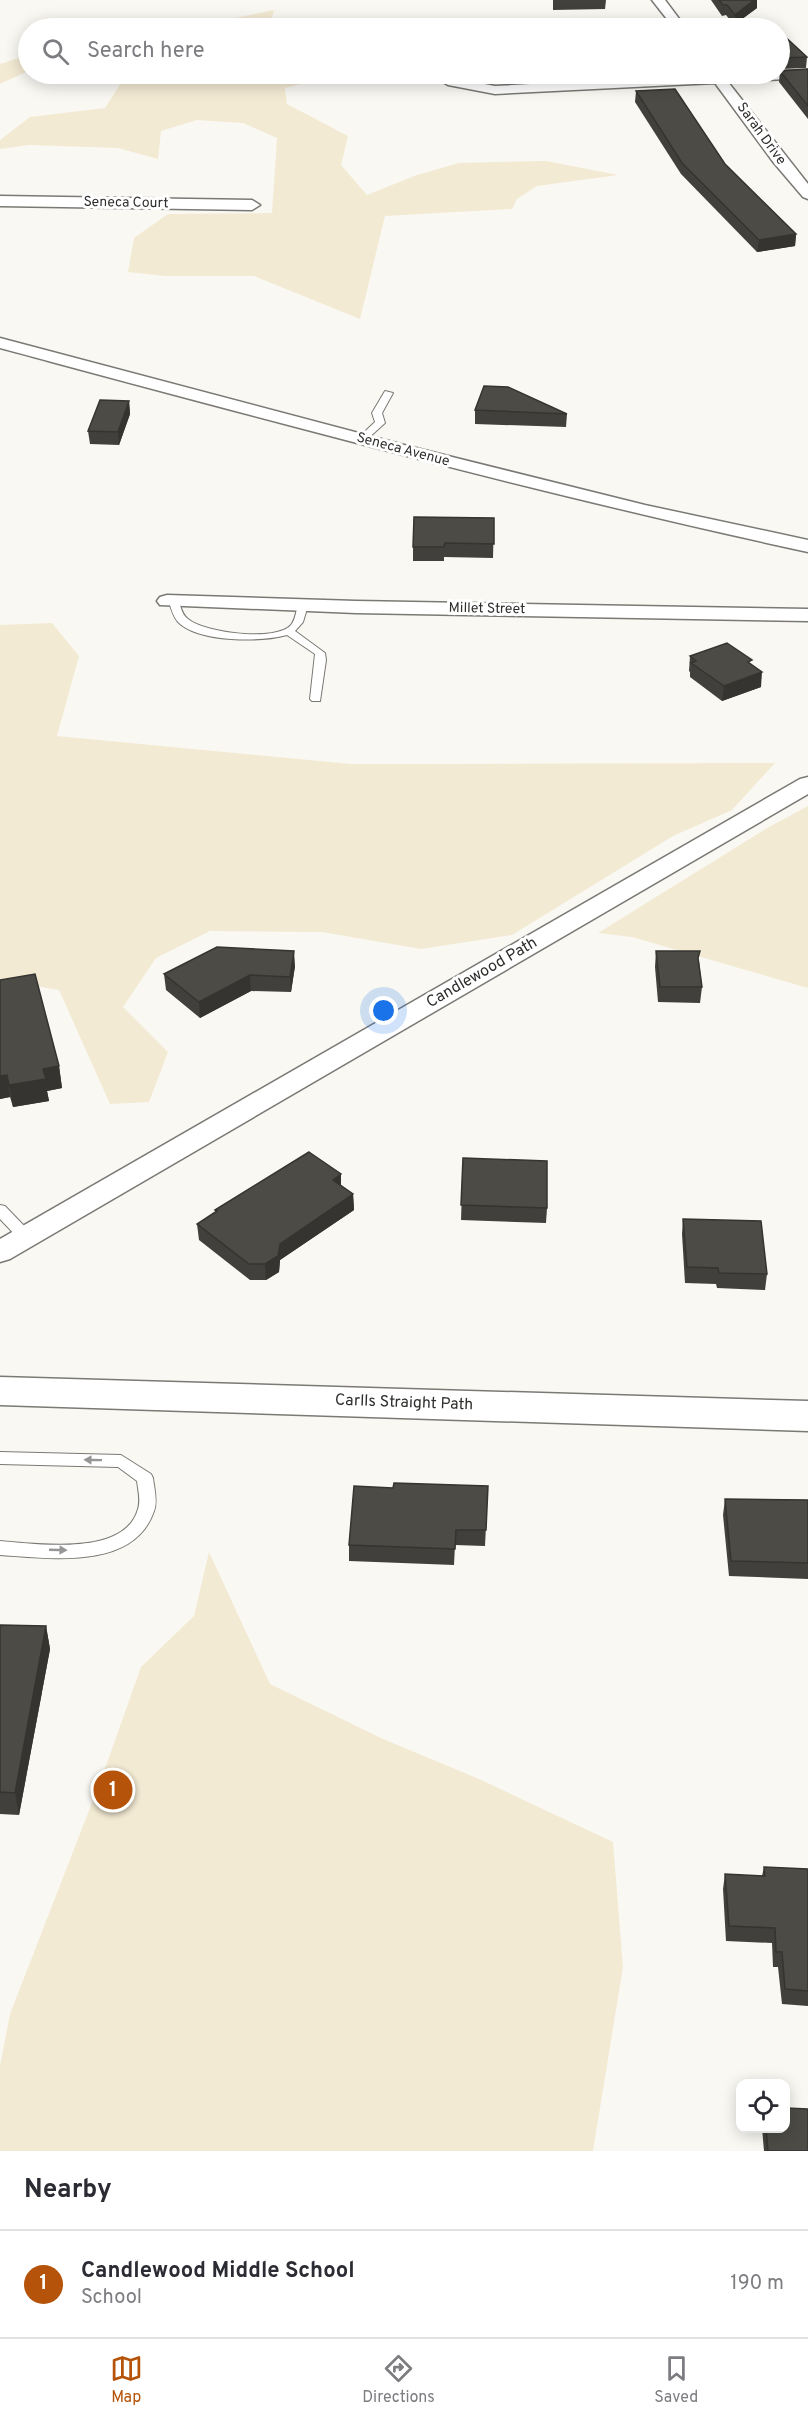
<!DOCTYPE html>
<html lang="en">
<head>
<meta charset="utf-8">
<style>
	:root { --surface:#fff; --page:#f7f7f7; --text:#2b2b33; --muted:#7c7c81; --line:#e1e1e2; --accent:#b45309 }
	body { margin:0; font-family:Overpass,sans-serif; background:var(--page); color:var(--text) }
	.controls { position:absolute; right:18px; bottom:18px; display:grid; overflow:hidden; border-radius:12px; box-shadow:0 3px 15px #0003 }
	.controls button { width:54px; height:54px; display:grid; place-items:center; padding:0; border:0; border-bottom:2px solid var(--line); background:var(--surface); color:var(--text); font:30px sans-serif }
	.you { position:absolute; left:384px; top:1011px; width:21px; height:21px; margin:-15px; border:4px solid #fff; border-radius:50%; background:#1a73e8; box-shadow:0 0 0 9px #1a73e833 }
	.badge { display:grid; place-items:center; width:39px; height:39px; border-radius:50%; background:var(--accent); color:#fff; font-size:20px; font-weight:700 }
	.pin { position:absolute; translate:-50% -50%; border:3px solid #fff; box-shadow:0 2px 6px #0006 }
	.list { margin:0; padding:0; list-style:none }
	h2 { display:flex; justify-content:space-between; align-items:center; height:78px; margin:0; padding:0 24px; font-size:26px }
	h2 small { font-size:20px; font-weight:400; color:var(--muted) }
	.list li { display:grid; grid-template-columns:39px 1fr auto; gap:18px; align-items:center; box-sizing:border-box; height:108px; padding:0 24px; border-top:2px solid var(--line) }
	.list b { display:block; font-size:22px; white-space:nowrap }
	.list p { margin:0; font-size:20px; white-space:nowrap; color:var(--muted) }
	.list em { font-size:20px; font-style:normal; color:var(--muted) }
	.icon { flex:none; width:33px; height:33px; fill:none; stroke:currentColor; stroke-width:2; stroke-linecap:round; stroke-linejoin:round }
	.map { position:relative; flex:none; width:808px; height:2151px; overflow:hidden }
	.search { position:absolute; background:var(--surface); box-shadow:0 3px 15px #0003; left:18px; right:18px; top:18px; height:66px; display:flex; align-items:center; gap:15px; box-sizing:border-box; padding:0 21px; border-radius:33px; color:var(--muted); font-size:22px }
	.sheet { height:186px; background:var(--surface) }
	nav { display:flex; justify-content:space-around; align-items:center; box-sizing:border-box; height:84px; border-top:2px solid var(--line); background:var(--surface); font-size:16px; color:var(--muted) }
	nav a { display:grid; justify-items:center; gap:3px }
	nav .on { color:var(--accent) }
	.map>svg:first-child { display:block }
	.green { fill:#f3ead3 }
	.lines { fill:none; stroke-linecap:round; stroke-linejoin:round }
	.service-casing { stroke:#7b7974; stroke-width:2 }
	.minor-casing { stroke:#7b7974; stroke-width:3 }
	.tertiary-casing { stroke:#7b7974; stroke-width:3 }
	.service { fill:#fff; fill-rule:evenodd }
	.minor { fill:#fff; fill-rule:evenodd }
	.tertiary { fill:#fff; fill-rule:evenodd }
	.wall { fill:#41403c }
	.shaded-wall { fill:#353431 }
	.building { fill:#4c4b46; stroke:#353431; stroke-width:1.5 }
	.oneway { fill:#969696 }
	.labels { text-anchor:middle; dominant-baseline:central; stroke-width:6; stroke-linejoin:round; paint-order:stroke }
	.far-street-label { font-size:14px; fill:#2e2e2c; stroke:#fff }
	.street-label { font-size:16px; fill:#2e2e2c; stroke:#fff }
</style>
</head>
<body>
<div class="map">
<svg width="808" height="2151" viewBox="0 0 808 2151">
	<rect width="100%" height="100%" fill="#faf8f3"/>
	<g class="green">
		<polygon points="274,10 269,28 187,28"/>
		<polygon points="44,18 87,25 97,28 45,28"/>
		<polygon points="28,55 28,71 0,84 0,64"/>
		<polygon points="105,74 340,74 285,88 287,104 348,136 341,165 367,195 417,175 459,163 546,161 618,175 537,186 517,199 512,209 385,216 360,319 254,276 165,276 128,272 134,238 168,214 272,213 277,138 243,123 197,120 161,131 158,159 118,148 29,145 0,149 0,140 30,117 105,108 121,83"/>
		<polygon points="52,623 79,656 57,736 351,764 775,763 732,810 673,836 512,935 421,949 322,932 210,931 156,958 123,1007 168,1052 149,1102 110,1104 59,990 0,980 0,625"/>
		<polygon points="808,806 808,988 632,937 598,933 769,827"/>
		<polygon points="209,1552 270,1684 383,1739 479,1779 613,1842 623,1967 593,2151 0,2151 0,2066 10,2014 102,1777 141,1667 194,1616"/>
	</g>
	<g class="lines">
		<defs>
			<g id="service">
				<polygon points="385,391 393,393 382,413 385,423 365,441 359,441 359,437 375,422 372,413"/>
				<path d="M 174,598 L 178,599 C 181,606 181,614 188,619 C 204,633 277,642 291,625 C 296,619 296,609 299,603 L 307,603 L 308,605 L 303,622 L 295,631 L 325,653 L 326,660 L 320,701 L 312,701 L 310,699 L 315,654 L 287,635 C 261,642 199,643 178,622 C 173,616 171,609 169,601 Z"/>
				<polygon points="0,1205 5,1206 31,1233 33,1237 31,1241 21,1241 0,1219"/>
				<path d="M 0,1452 L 121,1455 L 151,1474 L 153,1478 C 154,1488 158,1501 154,1511 C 134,1571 49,1558 0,1555 L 0,1541 C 37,1544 125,1557 138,1509 C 141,1500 138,1490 137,1481 L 118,1467 L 0,1464 Z"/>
			</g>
			<g id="minor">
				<polygon points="652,0 665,0 686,28 674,28"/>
				<polygon points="808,70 808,78 728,82 808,184 808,199 803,197 774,163 715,83 495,94 448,85 441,81 448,77 495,86 708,74 780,74 780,71"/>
				<polygon points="0,196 252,200 260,205 252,210 0,206"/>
				<path d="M 0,338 L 404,445 L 645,505 L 808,540 L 808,552 C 536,493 268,420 0,348 Z"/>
				<polygon points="167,595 356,601 808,609 808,621 356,613 160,605 157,601 160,597"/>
				<polygon points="808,777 808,794 10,1259 0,1262 0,1239 800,779"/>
			</g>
			<polygon id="tertiary" points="0,1377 808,1401 808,1431 0,1405"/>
		</defs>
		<use href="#service" class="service-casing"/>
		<use href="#minor" class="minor-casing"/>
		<use href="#tertiary" class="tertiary-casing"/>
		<use href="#service" class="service"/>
		<use href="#minor" class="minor"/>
		<use href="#tertiary" class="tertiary"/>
	</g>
	<g class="wall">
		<polygon points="553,0 606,0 605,9 553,10"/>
		<polygon points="711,0 757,0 757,8 734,25 726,15 722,16"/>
		<polygon points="780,32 807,57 806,68 780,69"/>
		<polygon points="808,69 808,119 779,82 780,71"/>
		<polygon points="636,91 725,164 796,234 795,246 757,252 681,174 635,102"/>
		<polygon points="129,401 130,414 119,445 90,444 88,431"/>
		<polygon points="475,410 567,414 566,427 475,424"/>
		<polygon points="494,518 493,558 444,557 444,561 413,561 413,547"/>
		<polygon points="690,656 752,665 761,687 722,701 690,677 690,672 689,671"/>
		<polygon points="656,951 699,961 702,987 700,1003 658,1002 655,967"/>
		<polygon points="295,966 291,992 251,991 200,1018 166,990 164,974"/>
		<polygon points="0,980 59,1066 62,1088 47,1091 49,1101 13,1107 10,1097 0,1099"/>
		<polygon points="463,1158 547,1208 546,1223 461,1220"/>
		<polygon points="341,1185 353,1194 354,1210 280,1260 279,1272 266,1280 250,1280 199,1240 197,1224 216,1212 215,1210"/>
		<polygon points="683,1219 767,1274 765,1290 717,1288 716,1284 685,1283 682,1234"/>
		<polygon points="488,1486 485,1546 455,1545 454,1565 349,1561 349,1545 393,1488"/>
		<polygon points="725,1499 808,1500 808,1579 729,1576 723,1515"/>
		<polygon points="0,1625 46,1626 50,1649 19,1815 0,1814"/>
		<polygon points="764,1867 808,1869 808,2006 782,2004 778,1967 773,1967 772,1943 726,1941 723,1889 725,1874 762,1876"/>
		<polygon points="762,2128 786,2128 808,2151 764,2151"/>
	</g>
	<g class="shaded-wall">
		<polygon points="754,0 757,0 757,8 734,25 735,15"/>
		<polygon points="796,234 795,246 757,252 759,240"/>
		<polygon points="129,401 130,414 119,445 118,432"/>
		<polygon points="762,672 761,687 722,701 724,686"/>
		<polygon points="294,951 295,966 291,992 290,977"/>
		<polygon points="250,975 251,991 200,1018 199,1002"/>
		<polygon points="59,1066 62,1088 47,1091 49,1101 13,1107 9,1085 43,1069"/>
		<polygon points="7,1075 10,1097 0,1099 0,1076"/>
		<polygon points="341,1174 341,1190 333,1180"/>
		<polygon points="353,1194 354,1210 280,1260 279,1272 266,1280 265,1264 280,1244"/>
		<polygon points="46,1626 50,1649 19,1815 15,1793"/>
	</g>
	<g class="building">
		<polygon points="719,0 754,0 735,15 727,5 723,5"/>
		<polygon points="780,32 807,57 781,58 780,60"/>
		<polygon points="808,69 808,106 780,71"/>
		<polygon points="675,89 725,164 796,234 759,240 682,163 636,91"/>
		<polygon points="484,386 508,387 567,414 475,410"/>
		<polygon points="100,400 129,401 118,432 88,431"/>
		<polygon points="414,517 494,518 494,544 445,543 444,547 413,547"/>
		<polygon points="727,643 752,660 748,662 762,672 724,686 691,663 696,661 690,656"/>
		<polygon points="217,947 294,951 290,977 250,975 199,1002 164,974"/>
		<polygon points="656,951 700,951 698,958 702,987 660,987"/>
		<polygon points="35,974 59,1066 43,1069 46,1079 9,1085 7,1075 0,1076 0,980"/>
		<polygon points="309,1152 341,1174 333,1180 353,1194 280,1244 278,1256 265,1264 249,1264 197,1224 217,1211 215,1210"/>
		<polygon points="463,1158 547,1161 547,1208 461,1205"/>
		<polygon points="683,1219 761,1221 767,1274 719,1273 718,1268 687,1267"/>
		<polygon points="394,1483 488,1486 486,1530 456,1530 455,1549 349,1545 354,1486 393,1488"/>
		<polygon points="725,1499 808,1500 808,1563 731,1561"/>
		<polygon points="0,1625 46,1626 15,1793 0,1792"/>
		<polygon points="764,1867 808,1869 808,1991 785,1989 782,1952 776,1952 775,1928 729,1926 725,1874 765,1876"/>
		<polygon points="786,2108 808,2109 808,2151 768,2151 766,2128 786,2128"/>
	</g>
	<defs><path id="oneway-solid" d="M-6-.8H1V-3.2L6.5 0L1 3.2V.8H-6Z" transform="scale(1.5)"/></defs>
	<g class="oneway">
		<use href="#oneway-solid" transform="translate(93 1460) rotate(-179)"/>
		<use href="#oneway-solid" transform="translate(58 1550) rotate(2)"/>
	</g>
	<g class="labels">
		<g class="far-street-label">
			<text transform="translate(761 134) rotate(54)">Sarah Drive</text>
			<text transform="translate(126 203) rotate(1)">Seneca Court</text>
			<text transform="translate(403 450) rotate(15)">Seneca Avenue</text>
			<text transform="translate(487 609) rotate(1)">Millet Street</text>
		</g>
		<g class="street-label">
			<text transform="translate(482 973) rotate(-30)">Candlewood Path</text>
			<text transform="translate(404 1403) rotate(2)">Carlls Straight Path</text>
		</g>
	</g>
</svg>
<div class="controls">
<button><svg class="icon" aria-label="locate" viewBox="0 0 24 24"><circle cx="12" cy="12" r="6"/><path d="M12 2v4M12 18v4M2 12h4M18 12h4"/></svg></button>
</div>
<div class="you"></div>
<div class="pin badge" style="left:113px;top:1790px">1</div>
<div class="search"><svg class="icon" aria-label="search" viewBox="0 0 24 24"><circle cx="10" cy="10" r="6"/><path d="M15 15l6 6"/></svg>Search here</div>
</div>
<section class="sheet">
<h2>Nearby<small></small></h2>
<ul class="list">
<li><span class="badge">1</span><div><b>Candlewood Middle School</b><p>School</p></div><em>190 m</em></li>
</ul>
</section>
<nav>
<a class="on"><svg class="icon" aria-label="map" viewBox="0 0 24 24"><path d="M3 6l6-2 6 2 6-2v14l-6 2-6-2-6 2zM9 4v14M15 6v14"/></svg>Map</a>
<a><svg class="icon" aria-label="directions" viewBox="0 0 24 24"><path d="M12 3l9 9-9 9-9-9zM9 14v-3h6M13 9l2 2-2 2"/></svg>Directions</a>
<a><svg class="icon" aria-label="saved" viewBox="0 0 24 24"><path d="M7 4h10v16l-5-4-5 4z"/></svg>Saved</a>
</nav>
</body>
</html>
